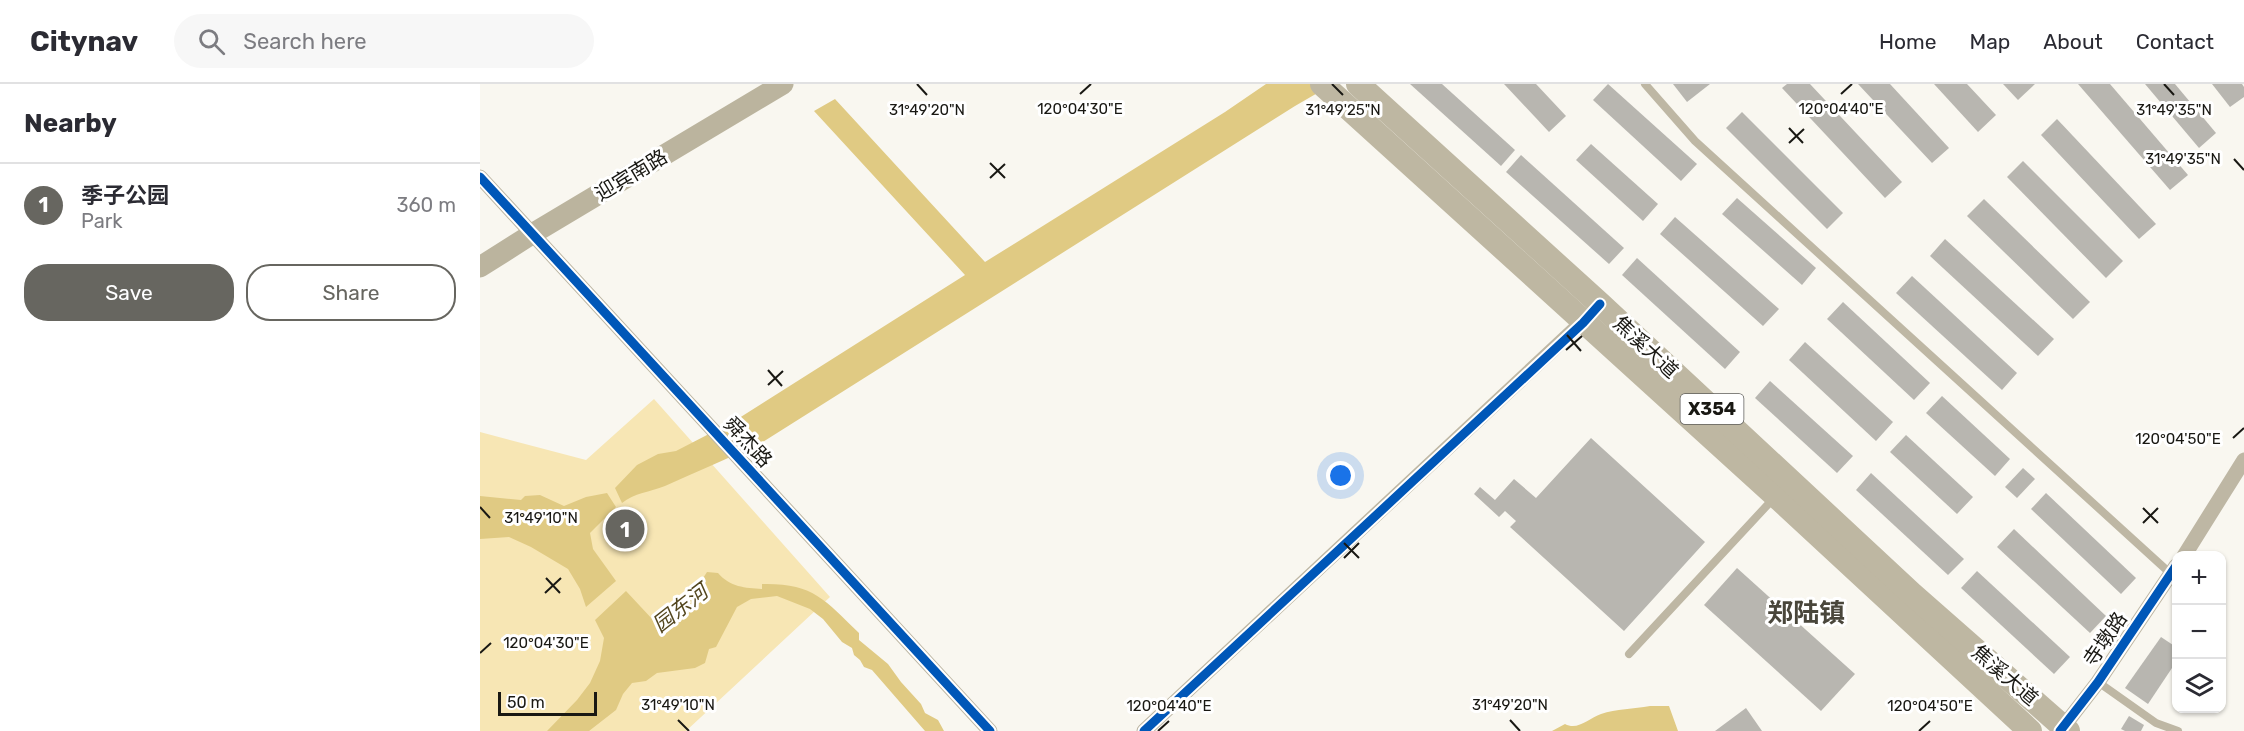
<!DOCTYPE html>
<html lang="en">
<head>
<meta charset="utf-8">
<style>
	:root { --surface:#fff; --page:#f7f7f7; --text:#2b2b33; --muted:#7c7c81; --line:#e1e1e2; --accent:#676660 }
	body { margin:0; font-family:Rubik,"Noto Sans SC",sans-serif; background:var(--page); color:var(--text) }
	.controls { position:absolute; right:18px; bottom:18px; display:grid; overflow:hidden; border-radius:12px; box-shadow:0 2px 4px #0004 }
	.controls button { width:54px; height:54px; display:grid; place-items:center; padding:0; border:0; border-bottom:2px solid var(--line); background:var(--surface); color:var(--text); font:30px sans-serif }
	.scale { position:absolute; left:18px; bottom:15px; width:99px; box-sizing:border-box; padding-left:6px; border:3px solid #191813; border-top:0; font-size:16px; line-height:21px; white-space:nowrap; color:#191813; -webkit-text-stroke:4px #fff; paint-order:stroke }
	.you { position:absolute; left:861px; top:392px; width:21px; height:21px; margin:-15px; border:4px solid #fff; border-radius:50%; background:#1a73e8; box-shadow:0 0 0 9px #1a73e833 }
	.badge { display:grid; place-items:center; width:39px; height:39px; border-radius:50%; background:var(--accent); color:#fff; font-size:20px; font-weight:700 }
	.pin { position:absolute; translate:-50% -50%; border:3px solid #fff; box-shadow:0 2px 6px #0006 }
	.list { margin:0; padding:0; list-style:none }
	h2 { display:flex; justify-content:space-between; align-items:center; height:78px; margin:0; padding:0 24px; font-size:26px }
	h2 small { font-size:20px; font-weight:400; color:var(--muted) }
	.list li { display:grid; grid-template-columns:39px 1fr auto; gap:18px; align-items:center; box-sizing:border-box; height:84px; padding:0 24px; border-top:2px solid var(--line) }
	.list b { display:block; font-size:22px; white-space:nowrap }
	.list p { margin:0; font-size:20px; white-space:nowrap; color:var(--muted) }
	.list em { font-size:20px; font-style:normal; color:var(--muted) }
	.actions { display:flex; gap:12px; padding:18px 24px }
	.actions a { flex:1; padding:14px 0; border:2px solid var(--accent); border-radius:24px; text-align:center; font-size:21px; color:var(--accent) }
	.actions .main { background:var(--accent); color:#fff }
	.icon { flex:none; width:33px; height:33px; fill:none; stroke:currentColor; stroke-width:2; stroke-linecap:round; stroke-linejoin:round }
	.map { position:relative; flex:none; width:1764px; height:647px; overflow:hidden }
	header { display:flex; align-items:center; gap:36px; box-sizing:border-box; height:84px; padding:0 30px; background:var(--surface); border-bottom:2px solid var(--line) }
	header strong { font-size:28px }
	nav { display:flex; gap:33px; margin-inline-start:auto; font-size:21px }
	.search { width:420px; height:54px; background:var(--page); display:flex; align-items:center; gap:15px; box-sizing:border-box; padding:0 21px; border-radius:33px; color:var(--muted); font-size:22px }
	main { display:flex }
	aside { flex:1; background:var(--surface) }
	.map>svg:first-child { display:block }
	.green { fill:#f7e6b4 }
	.water { fill:#e0ca83 }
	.building { fill:#b8b6b0 }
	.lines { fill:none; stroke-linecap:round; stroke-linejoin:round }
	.lane { stroke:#beb7a4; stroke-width:8 }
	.street { stroke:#beb7a4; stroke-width:15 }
	.secondary { stroke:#bbb49e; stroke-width:21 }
	.primary { stroke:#beb7a2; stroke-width:24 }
	.cycleway-casing { stroke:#fff; stroke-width:13 }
	.cycleway { stroke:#0057b8; stroke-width:9 }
	.ticks { fill:none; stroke:#191813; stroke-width:2 }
	.labels { text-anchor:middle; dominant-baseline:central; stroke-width:6; stroke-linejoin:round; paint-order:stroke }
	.shield { fill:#fff; stroke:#5e5d5a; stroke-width:1.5 }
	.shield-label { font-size:18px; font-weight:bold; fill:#191813 }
	.street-label { font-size:20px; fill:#191813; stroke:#fff }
	.water-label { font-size:21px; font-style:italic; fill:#53461e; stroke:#fff }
	.district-label { font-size:26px; font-weight:bold; fill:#49463b; stroke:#fff }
	.ticks-label { font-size:15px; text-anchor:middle; fill:#191813; stroke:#fff; stroke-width:6; stroke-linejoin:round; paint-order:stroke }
</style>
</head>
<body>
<header>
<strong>Citynav</strong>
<div class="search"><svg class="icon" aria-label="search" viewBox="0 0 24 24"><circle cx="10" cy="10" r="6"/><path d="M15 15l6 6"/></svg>Search here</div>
<nav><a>Home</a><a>Map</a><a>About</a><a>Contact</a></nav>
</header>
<main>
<aside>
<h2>Nearby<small></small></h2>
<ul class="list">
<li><span class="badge">1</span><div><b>季子公园</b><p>Park</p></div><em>360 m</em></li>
</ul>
<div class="actions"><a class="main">Save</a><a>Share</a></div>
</aside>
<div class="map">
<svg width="1764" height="647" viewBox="0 0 1764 647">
	<rect width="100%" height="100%" fill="#f9f7f0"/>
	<polygon class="green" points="174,315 350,513 206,647 0,647 0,348 106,376"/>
	<g class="water">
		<path d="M 786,0 L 853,0 L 815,22 L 275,363 C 244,375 215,389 185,402 C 170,408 154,409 142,419 L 135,404 L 157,381 L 178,370 L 196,367 L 256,336 L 485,191 L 334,27 L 355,15 L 505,178 L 745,28 Z"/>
		<polygon points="127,409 136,423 110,449 113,465 136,497 106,523 100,505 88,485 51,463 29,453 0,455 0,412 41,416 45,412 60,411 84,422 106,413"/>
		<path d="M 227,488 L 238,489 C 250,503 265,504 282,505 L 282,500 C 333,499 344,515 379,549 L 379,556 L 408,580 L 421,598 L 441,620 L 445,629 L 458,636 L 464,647 L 445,647 L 392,586 L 384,583 L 380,576 L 374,571 L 372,564 L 362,558 L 343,535 L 330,525 L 297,512 L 271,515 L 257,523 L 236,563 L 229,565 L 225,579 L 215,584 L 177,589 L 166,597 L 152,599 L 143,610 L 136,626 L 109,647 L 67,647 L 97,616 L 110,599 L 120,577 L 124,554 L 115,536 L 146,507 L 174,537 L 188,537 L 199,531 Z"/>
		<path d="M 1170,622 L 1189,622 L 1198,647 L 1072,647 L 1085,640 C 1098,647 1109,634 1121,630 C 1136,625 1154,625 1170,622 Z"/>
	</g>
	<g class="building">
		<polygon points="930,0 962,0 1035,66 1021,82"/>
		<polygon points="1024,0 1056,0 1086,32 1069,48"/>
		<polygon points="1128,0 1217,80 1201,97 1113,16"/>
		<polygon points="1193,0 1230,0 1207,18"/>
		<polygon points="1307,0 1330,0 1422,98 1405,114 1302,4"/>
		<polygon points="1378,0 1410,0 1469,64 1452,79"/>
		<polygon points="1454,0 1487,0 1516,31 1498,48"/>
		<polygon points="1523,0 1555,0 1538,16"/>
		<polygon points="1598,0 1630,0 1708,91 1690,106"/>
		<polygon points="1665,0 1695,0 1736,49 1719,64"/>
		<polygon points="1732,0 1762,0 1764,3 1764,13 1750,23"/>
		<polygon points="1262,28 1363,129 1347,145 1246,44"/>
		<polygon points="1577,35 1676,140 1659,155 1561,51"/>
		<polygon points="1111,60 1178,120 1163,137 1096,76"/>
		<polygon points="1041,71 1144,164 1129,180 1026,88"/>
		<polygon points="1543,77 1643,177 1626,194 1527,93"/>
		<polygon points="1257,114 1336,184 1322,201 1242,130"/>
		<polygon points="1504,115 1610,218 1593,235 1487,132"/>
		<polygon points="1195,133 1299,225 1283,242 1180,150"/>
		<polygon points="1465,155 1574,255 1558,272 1450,172"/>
		<polygon points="1157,174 1260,268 1245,285 1142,191"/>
		<polygon points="1432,192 1537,289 1522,306 1416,209"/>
		<polygon points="1363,218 1450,299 1434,316 1347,235"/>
		<polygon points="1325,258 1413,338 1396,357 1309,276"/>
		<polygon points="1290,297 1373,372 1357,389 1275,314"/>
		<polygon points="1462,312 1530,375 1515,392 1446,329"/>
		<polygon points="1426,351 1493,413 1477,430 1410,368"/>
		<polygon points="1111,354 1225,458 1144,547 1030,443 1036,437 1025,427 1019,433 994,410 1000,403 1015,416 1034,395 1056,414"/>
		<polygon points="1543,384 1555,395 1537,414 1525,403"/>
		<polygon points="1391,389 1484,475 1468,491 1376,406"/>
		<polygon points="1566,409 1656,494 1641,510 1551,425"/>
		<polygon points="1534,445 1626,532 1610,549 1517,463"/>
		<polygon points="1257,484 1375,590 1341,627 1224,521"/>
		<polygon points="1497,487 1590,573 1574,590 1481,504"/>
		<polygon points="1681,553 1696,563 1696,578 1668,620 1645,604"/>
		<polygon points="1266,624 1282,647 1235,647"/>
		<polygon points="1649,632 1664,641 1661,647 1645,647 1641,645"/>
	</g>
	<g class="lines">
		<g class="lane">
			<polyline points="1165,0 1215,57 1691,490"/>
			<polyline points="1149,570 1293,415"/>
			<polyline points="1618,598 1676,639 1698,647"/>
		</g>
		<g class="street">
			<polyline points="0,93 510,647"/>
			<polyline points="1704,472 1764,376"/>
			<polyline points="664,647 1110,231"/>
			<polyline points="1580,647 1618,598 1696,482"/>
		</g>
		<polyline class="secondary" points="0,183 52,150 303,0"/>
		<g class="primary">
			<polyline points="842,0 1296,412 1550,647"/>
			<polyline points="878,0 1120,220 1432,510 1588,647"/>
		</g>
		<defs>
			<g id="cycleway">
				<polyline points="0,93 510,647"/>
				<polyline points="664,647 1103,239 1120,220"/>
				<polyline points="1580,647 1618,598 1696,482"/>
			</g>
		</defs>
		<use href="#cycleway" class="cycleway-casing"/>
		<use href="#cycleway" class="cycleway"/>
	</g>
	<path class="ticks" d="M 437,0 L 447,11M 852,0 L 863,11M 1684,0 L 1694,11M 600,10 L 611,0M 1361,10 L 1372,0M 1309,44 L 1323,59M 1309,59 L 1324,45M 1754,75 L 1764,86M 510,79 L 525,94M 510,94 L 525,80M 1087,251 L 1101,267M 1086,266 L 1102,252M 288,286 L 302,302M 288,301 L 303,287M 1753,354 L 1764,344M 0,423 L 10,434M 1663,424 L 1678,439M 1663,439 L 1678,424M 864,459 L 879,474M 864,474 L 879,459M 66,494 L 80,509M 65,509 L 81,494M 0,569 L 11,559M 198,636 L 209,647M 1030,636 L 1040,647M 678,647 L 689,637M 1439,647 L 1450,637"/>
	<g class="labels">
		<rect class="shield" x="1200.5" y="310" width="63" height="30" rx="4.5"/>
		<g class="shield-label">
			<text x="1232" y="325">X354</text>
		</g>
		<g class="street-label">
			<text transform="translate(151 91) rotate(-31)">迎宾南路</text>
			<text transform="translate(1166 263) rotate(43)">焦溪大道</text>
			<text transform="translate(268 358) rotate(47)">舜杰路</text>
			<text transform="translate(1625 555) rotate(-56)">寺墩路</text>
			<text transform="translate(1525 591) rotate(41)">焦溪大道</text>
		</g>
		<g class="water-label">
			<text transform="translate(200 524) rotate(-38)">园东河</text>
		</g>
		<g class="district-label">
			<text x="1326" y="529">郑陆镇</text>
		</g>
	</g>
	<g class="ticks-label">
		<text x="1361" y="30">120°04'40"E</text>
		<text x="600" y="30">120°04'30"E</text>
		<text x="447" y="31">31°49'20"N</text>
		<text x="863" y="31">31°49'25"N</text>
		<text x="1694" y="31">31°49'35"N</text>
		<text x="1703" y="80">31°49'35"N</text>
		<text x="1698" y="360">120°04'50"E</text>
		<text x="61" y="439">31°49'10"N</text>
		<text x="66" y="564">120°04'30"E</text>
		<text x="198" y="626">31°49'10"N</text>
		<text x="1030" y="626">31°49'20"N</text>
		<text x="689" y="627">120°04'40"E</text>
		<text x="1450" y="627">120°04'50"E</text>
	</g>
</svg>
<div class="controls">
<button>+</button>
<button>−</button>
<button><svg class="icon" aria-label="layers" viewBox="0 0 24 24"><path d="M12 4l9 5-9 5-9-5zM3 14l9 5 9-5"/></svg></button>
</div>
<div class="scale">50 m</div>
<div class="you"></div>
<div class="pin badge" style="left:145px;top:445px">1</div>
</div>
</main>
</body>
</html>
